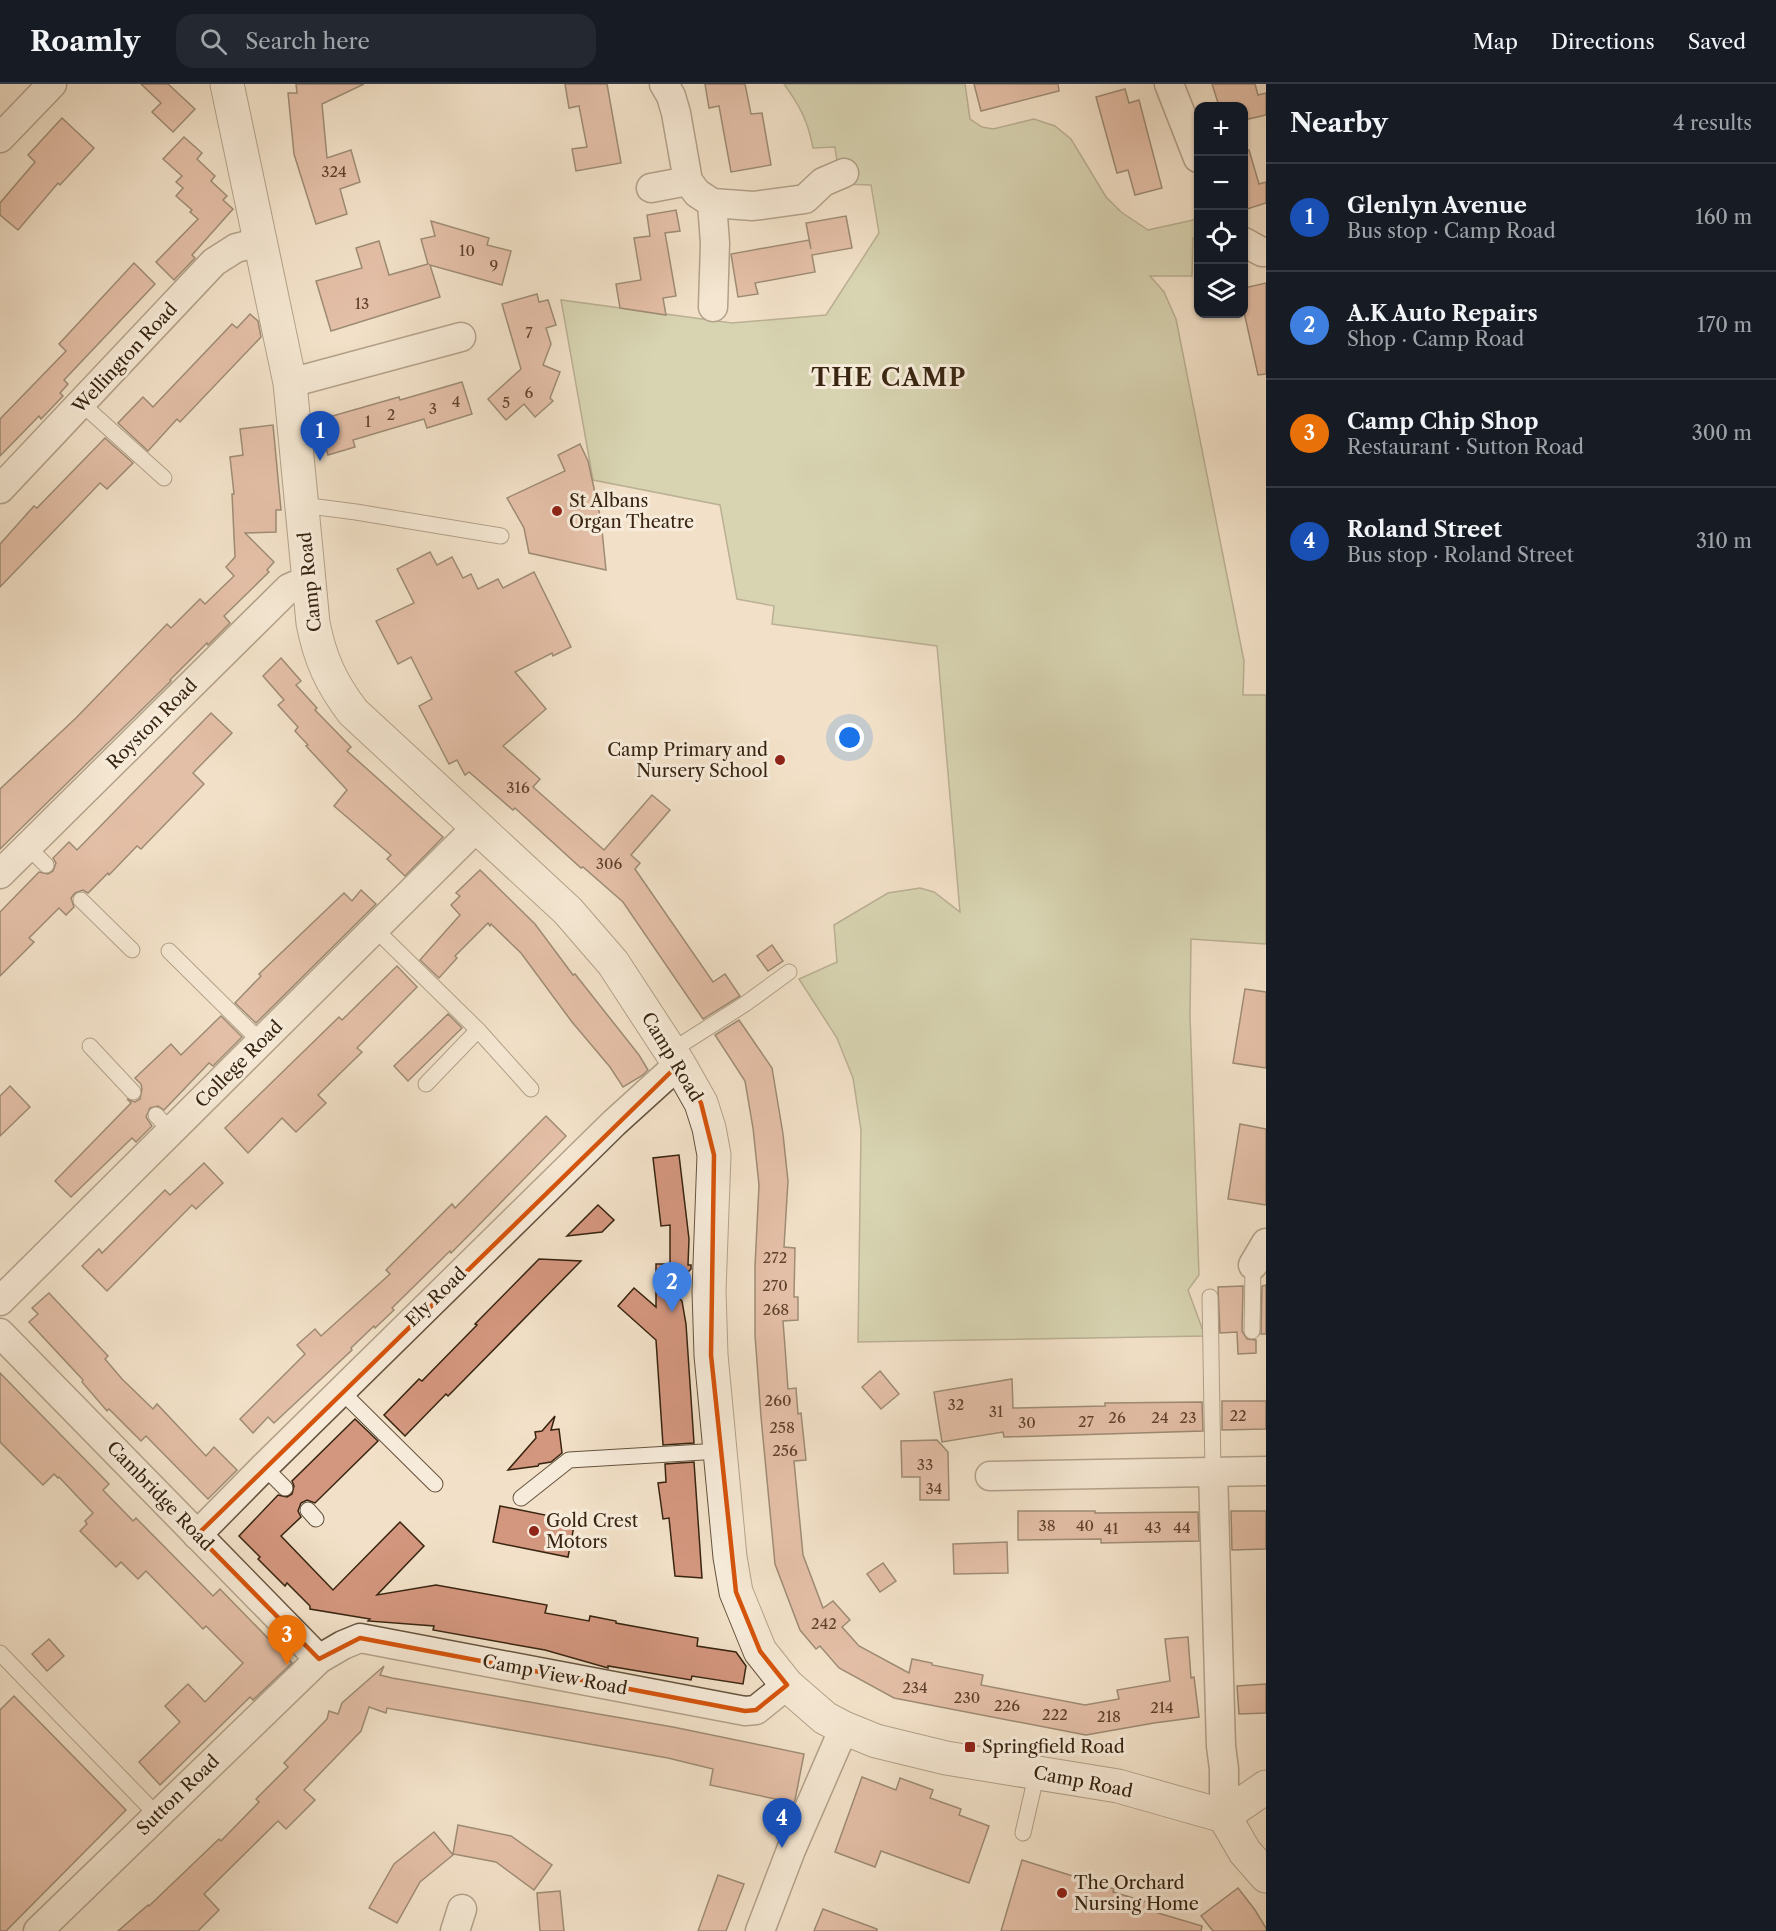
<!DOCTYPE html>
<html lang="en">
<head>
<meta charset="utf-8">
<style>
	:root { --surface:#171b24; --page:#242831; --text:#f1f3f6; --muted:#9ea1a6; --line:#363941; --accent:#c59692 }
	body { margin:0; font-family:"Libre Caslon Text",serif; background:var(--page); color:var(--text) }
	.controls { position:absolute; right:18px; top:18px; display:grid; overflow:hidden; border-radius:12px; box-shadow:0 2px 4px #0004 }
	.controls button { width:54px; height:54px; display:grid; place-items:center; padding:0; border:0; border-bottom:2px solid var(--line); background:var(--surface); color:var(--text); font:30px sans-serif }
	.you { position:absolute; left:850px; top:654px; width:21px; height:21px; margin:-15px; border:4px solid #fff; border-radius:50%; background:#1a73e8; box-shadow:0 0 0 9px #1a73e833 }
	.badge { display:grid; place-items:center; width:39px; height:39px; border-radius:50%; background:var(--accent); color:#fff; font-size:20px; font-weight:700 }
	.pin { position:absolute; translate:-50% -50px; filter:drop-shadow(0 2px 3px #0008) }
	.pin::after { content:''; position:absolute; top:32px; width:21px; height:18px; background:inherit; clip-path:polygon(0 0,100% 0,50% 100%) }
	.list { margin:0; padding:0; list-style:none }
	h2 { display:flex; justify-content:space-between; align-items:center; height:78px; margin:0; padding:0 24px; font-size:26px }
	h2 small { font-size:20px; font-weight:400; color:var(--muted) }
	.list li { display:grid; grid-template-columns:39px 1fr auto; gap:18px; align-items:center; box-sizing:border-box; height:108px; padding:0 24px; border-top:2px solid var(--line) }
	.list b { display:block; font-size:22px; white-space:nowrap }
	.list p { margin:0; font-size:20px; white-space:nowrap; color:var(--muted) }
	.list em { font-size:20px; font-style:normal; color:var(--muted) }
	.icon { flex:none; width:33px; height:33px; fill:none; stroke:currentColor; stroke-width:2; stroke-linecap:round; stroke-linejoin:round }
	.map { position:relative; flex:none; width:1266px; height:1847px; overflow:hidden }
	header { display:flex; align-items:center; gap:36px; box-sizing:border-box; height:84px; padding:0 30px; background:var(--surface); border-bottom:2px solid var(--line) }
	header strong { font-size:28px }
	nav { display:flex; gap:33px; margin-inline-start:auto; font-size:21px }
	.search { width:420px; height:54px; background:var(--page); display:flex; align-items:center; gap:15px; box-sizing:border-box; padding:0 21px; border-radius:18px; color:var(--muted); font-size:22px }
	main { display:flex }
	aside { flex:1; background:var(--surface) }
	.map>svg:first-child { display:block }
	.green { fill:#b8c398; stroke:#787454; stroke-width:1.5 }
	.building { fill:#d3967e; stroke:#382410; stroke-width:1.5 }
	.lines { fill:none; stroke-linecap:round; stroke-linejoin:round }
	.service-casing { stroke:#66533e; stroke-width:17 }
	.minor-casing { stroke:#66533e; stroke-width:31 }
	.tertiary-casing { stroke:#66533e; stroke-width:35 }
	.service { stroke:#f7ecdb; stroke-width:15 }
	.minor { stroke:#f7ecdb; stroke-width:28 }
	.tertiary { stroke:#f7ecdb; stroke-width:33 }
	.marked { fill:none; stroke:#d6540c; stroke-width:4.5; stroke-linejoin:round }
	.poi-dot { fill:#8f2418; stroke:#f7ecdb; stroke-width:2 }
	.labels { text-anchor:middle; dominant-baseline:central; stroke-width:6; stroke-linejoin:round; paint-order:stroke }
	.number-label { font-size:15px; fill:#5f402c }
	.street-label { font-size:18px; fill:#382410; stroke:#f7ecdb }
	.poi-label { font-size:18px; fill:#382410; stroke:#f7ecdb; text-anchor:start }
	.district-label { font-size:24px; font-weight:bold; letter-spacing:1.5px; fill:#382410; stroke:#f7ecdb }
</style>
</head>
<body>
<header>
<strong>Roamly</strong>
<div class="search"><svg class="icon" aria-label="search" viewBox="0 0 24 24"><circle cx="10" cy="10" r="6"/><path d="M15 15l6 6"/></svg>Search here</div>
<nav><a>Map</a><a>Directions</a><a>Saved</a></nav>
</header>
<main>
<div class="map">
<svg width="1266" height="1847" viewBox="0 0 1266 1847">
	<rect width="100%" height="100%" fill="#f2e1c8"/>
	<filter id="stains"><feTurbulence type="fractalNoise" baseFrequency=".00333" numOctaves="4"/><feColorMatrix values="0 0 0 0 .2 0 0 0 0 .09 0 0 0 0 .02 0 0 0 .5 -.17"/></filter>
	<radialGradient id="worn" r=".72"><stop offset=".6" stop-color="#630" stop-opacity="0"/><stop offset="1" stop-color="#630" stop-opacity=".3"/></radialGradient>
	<path class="green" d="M 784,0 L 965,0 L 970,35 L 982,43 L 993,45 L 1034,35 L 1055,42 L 1071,55 L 1106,113 L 1121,128 L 1148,146 L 1198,135 L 1198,152 L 1193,154 L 1192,192 L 1150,192 L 1164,208 L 1176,235 L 1244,577 L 1243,611 L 1266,611 L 1266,860 L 1191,855 L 1190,932 L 1199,1191 L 1188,1206 L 1205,1252 L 858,1258 L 861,1046 L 853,994 L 837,954 L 799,895 L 837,878 L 834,841 L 888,809 L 920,804 L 934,808 L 960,828 L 937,562 L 772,540 L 774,522 L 737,515 L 720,421 L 593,396 L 561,216 L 732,239 L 826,231 L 879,149 L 871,101 L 840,100 L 835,63 L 813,64 C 808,37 800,22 784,0 Z"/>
	<g class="building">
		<polygon points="141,0 168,0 195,25 173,48 152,28 161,19"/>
		<polygon points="296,0 364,0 322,20 327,74 351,66 360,98 340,105 347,130 316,140 294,70 288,9 297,9"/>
		<polygon points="565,0 607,0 621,79 576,87 572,65 587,63 579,22 569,24"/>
		<polygon points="705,0 745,0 751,30 762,29 771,81 731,88 719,22 709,24"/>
		<polygon points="974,0 1058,0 1059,7 981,27"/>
		<polygon points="1212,0 1255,0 1258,11 1266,9 1266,31 1244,36 1244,22 1219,22"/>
		<polygon points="1125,5 1129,19 1139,16 1162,104 1135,111 1128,86 1117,89 1096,13"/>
		<polygon points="62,34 94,64 60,101 58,99 18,146 0,131 0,119 35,78 28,71"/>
		<polygon points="184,53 202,69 197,75 215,92 211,97 227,112 223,116 233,125 192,171 195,174 174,196 156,178 198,135 190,128 192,126 176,112 183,104 176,98 182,92 163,75"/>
		<polygon points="1244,66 1249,66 1259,100 1266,98 1266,119 1244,126"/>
		<polygon points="676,126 680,147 665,149 676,212 663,214 666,231 620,224 616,200 641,196 634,154 650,152 647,131"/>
		<polygon points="846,132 852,164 812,171 815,188 755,199 758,210 738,213 731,170 809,156 811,165 806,139"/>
		<polygon points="431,137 489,154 487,161 511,167 502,201 430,181 440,213 331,247 316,197 362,184 356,164 379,157 389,191 428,180 421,155 435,152"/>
		<polygon points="134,179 155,200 64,296 68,300 60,309 63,312 41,335 39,332 0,372 0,335 66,267 59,260"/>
		<polygon points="1266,199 1266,290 1258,291 1244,228 1244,204"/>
		<polygon points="537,210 539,218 548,216 556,241 546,244 551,260 543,281 560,288 550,314 553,317 535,333 524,320 506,336 488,315 521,285 502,220"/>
		<polygon points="250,230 258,237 261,253 180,338 177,335 148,367 118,339 143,313 153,323 232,240 237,244"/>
		<polygon points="462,298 472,330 427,344 424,335 353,356 355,363 328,371 322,350 326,349 322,335 399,313 400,316"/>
		<polygon points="273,341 281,426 276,426 276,448 245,449 274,478 267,486 269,488 224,532 230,539 208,561 207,559 170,596 171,597 0,765 0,705 76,634 167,540 171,544 200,515 205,520 234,492 226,483 235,473 232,410 234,410 230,373 243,371 240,345"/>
		<polygon points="105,354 133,379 107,405 100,399 0,503 0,460 34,422 37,424"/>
		<polygon points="580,360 588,377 601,436 606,486 529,469 524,444 507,414 565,387 558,371"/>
		<polygon points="430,468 437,481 452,473 463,494 471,490 478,505 498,495 503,504 534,488 571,563 553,572 552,569 515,588 546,625 503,662 540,695 533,703 604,766 652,711 670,726 631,771 640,779 635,785 713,898 725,890 740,912 703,935 623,818 583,783 581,784 515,724 513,726 469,688 465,691 457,676 449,680 419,622 432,615 411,573 398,580 376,537 414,519 397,485"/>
		<polygon points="281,574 301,597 296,601 317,624 315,626 351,663 347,667 443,753 405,792 387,775 391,771 334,722 347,706 306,662 308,661 295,647 298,643 278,621 284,616 263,592"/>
		<polygon points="211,629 232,649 193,689 204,700 141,765 137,762 109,791 108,789 88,809 83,806 75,809 71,814 74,823 66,831 59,824 29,854 34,858 0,892 0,828 39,788 48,790 53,787 56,779 53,774 69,758 77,766"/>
		<polygon points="480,786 535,840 573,891 575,890 639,971 648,986 643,991 623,1003 610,983 572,938 521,869 491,840 490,842 488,839 455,872 457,874 439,894 420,876 460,831 451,821 460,812 456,809"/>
		<polygon points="361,806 376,820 256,939 235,919 261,892 259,890 344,809 352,817"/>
		<polygon points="772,861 783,877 768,887 757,872"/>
		<polygon points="397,882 417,903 357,964 362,968 318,1011 326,1019 296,1048 282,1034 248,1069 225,1044 339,933 342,936"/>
		<polygon points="1245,905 1266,908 1266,984 1233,979"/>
		<polygon points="448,930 462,944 408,997 394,982"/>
		<polygon points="221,932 242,953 213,982 209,979 164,1026 158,1022 150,1024 146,1033 152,1042 136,1058 132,1054 71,1113 55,1097 131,1019 127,1015 135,1018 140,1015 142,1005 141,1000 135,994 171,960 181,971"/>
		<polygon points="739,936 772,984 783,1050 788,1097 784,1163 795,1164 794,1213 798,1213 798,1236 783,1237 785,1263 788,1305 796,1304 798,1330 801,1329 806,1376 794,1377 803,1471 823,1524 833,1517 850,1536 842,1543 859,1562 909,1589 912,1575 932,1579 932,1581 983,1591 981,1601 1085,1621 1119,1615 1117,1606 1170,1597 1165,1555 1188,1553 1191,1594 1194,1593 1199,1633 1154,1639 1086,1651 894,1614 839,1584 820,1562 816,1565 800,1546 775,1480 761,1333 755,1251 755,1182 759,1101 753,1044 745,997 715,951"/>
		<polygon points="10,1002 30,1023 0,1052 0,1012"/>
		<polygon points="546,1032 566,1052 472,1148 451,1169 450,1167 392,1224 394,1226 375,1244 374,1242 351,1264 352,1266 274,1339 268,1333 253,1349 240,1335 305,1270 297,1261 315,1245 321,1252 390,1190 386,1186 452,1120 455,1124"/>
		<polygon points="1240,1040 1266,1045 1266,1121 1228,1115"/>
		<polygon points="679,1071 689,1155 688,1181 691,1181 691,1185 671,1205 682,1217 686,1240 694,1359 663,1361 656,1256 618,1222 634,1204 656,1223 656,1180 670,1180 670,1141 661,1142 653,1074"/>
		<polygon points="204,1079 223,1099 196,1125 192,1121 107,1207 82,1182 99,1165 102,1169 165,1106 170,1111"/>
		<polygon points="598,1121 614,1136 602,1148 567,1152"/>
		<polygon points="539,1175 581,1177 453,1307 448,1312 446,1310 405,1352 384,1331 419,1295 422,1297 477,1241 475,1240"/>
		<polygon points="1266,1201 1266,1250 1261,1250 1262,1202"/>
		<polygon points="1243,1202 1242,1247 1247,1255 1256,1256 1256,1269 1238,1270 1237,1248 1220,1249 1218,1203"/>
		<polygon points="49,1209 108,1272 105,1275 122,1295 153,1325 157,1320 206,1372 214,1363 237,1386 208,1415 146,1352 141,1357 109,1325 107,1327 82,1298 83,1296 29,1238 38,1230 32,1224"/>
		<polygon points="880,1287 899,1310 881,1325 862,1303"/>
		<polygon points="0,1289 109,1400 103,1406 133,1437 136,1434 213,1512 220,1505 292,1579 253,1616 250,1613 160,1701 139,1678 180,1638 165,1622 188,1600 205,1618 243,1579 206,1542 203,1545 146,1487 138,1495 121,1478 116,1483 80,1447 87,1440 85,1437 93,1429 59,1393 58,1394 54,1390 43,1401 0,1358"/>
		<polygon points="1012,1295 1013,1324 1105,1322 1105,1319 1202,1318 1203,1347 1004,1353 1003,1348 942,1358 934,1308"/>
		<polygon points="1222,1317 1266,1317 1266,1345 1222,1346"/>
		<polygon points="555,1332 551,1346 559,1345 562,1369 551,1378 539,1380 538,1382 508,1386 536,1354 535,1348 542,1347"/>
		<polygon points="355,1335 378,1357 315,1419 307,1416 301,1419 298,1427 301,1433 281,1452 333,1506 400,1438 424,1462 377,1511 436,1501 547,1521 545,1529 589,1537 590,1532 616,1537 616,1539 698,1554 697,1562 736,1568 746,1582 743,1600 692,1592 691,1596 608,1582 608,1584 545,1566 433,1546 434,1542 368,1537 370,1535 310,1525 310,1522 287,1499 285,1502 258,1475 260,1473 239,1452 278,1411 287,1413 292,1410 294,1402 292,1397"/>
		<polygon points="937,1356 948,1368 949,1416 920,1416 920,1393 902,1393 901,1357"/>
		<polygon points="694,1378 702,1494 675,1492 669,1434 663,1435 658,1399 666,1398 665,1380"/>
		<polygon points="500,1422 575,1437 568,1473 493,1458"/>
		<polygon points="1018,1427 1095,1427 1095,1429 1198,1428 1199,1457 1101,1459 1101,1455 1018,1456"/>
		<polygon points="1231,1427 1266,1427 1266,1465 1232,1466"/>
		<polygon points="1007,1458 1008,1489 954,1490 953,1460"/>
		<polygon points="883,1479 896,1497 880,1508 867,1490"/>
		<polygon points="49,1555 64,1572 47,1587 32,1570"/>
		<polygon points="384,1582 380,1591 392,1594 673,1643 804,1670 795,1716 794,1719 710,1701 713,1685 668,1674 387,1624 386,1629 369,1623 361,1647 304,1706 315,1716 286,1745 278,1737 204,1810 219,1826 198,1847 118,1847 148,1821 149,1822 219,1755 221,1757 259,1718 256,1715 288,1683 284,1679 327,1635 329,1627 338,1630 342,1619"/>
		<polygon points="1266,1600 1266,1629 1239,1630 1237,1602"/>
		<polygon points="14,1612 126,1726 6,1847 0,1847 0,1626"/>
		<polygon points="862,1693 896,1706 900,1694 933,1706 930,1714 961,1725 959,1731 989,1742 969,1799 881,1767 875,1783 835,1768"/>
		<polygon points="458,1741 511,1752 552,1781 534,1806 496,1778 453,1770"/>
		<polygon points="434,1748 453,1771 420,1798 397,1839 369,1824 394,1780"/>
		<polygon points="1022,1776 1114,1805 1113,1808 1160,1822 1158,1829 1202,1842 1201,1847 1001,1847"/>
		<polygon points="718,1791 744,1800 726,1847 698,1847"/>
		<polygon points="1238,1804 1255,1826 1266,1844 1266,1847 1213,1847 1201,1832"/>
		<polygon points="560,1807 564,1847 540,1847 537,1809"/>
		<polygon points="823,1825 877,1845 877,1847 814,1847"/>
	</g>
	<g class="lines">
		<defs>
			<g id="service">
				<polyline points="82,320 164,394"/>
				<polyline points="302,421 356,428 501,452"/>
				<polyline points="28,763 46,781"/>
				<polyline points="81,816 132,866"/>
				<polyline points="375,845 478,946"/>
				<polyline points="169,867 261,958"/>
				<polyline points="90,962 133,1008"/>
				<polyline points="671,967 745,920 789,888"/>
				<polyline points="426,1000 478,946 531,1005"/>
				<polyline points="156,1031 171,1047"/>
				<polyline points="1210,1213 1213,1387"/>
				<polyline points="1252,1247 1253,1181"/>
				<polyline points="341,1307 435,1400"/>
				<polyline points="264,1383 285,1404"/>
				<polyline points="521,1414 569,1376 720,1367"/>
				<polyline points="308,1426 316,1435"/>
				<polyline points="0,1569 157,1731"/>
				<polyline points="1023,1749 1037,1688"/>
			</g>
			<g id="minor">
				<polyline points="664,0 671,12 676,29 688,97 697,109 712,119 715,159 713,223"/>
				<polyline points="1169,0 1198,74"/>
				<polyline points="0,54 52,0"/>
				<polyline points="651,104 688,97"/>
				<polyline points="712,119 753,122 805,115 823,98 844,89"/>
				<polyline points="1244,158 1262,168 1266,168"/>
				<polyline points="290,299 461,253"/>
				<polyline points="0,405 214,178 236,164 260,158"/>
				<polyline points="0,790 289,504 296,501 309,500"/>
				<polyline points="1253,1181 1266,1159"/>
				<polyline points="0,1217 477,743"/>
				<polyline points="0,1249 319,1575"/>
				<polyline points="1213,1387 1221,1662 1224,1685 1224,1732"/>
				<polyline points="990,1392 1266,1387"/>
				<polyline points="197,1451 264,1383 614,1039 679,980"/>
				<polyline points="38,1847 319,1575 343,1561 360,1554 745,1627 756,1626 787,1601"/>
				<polyline points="455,1847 462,1825"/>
				<polyline points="760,1847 791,1766 844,1644"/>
			</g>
			<g id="tertiary">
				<path d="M 227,0 L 290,299 L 313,539 C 320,575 331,599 353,628 L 568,827 L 613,879 L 679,980 L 701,1019 L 709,1044 L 714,1071 L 709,1207 L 711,1271 L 730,1473 L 736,1508 L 760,1567 L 787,1601 L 825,1634 L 844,1644 L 876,1657 L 946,1674 L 1118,1702 L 1224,1732 L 1245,1768 L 1266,1792"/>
				<polyline points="1224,1732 1266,1703"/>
			</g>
		</defs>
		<use href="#service" class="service-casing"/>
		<use href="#minor" class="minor-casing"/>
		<use href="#tertiary" class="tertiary-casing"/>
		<use href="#service" class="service"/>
		<use href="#minor" class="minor"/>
		<use href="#tertiary" class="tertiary"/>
	</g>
	<path d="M0 0H1266V1847H0ZM 679,980 L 701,1019 L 714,1071 L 711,1271 L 736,1508 L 760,1567 L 787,1601 L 756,1626 L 745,1627 L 360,1554 L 319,1575 L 197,1451 Z" fill="#f2e1c8" fill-opacity=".55" fill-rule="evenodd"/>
	<path class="marked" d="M 679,980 L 701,1019 L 714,1071 L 711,1271 L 736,1508 L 760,1567 L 787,1601 L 756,1626 L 745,1627 L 360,1554 L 319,1575 L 197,1451 Z"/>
	<g class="poi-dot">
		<circle cx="557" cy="427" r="6"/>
		<circle cx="780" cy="676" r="6"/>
		<circle cx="534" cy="1447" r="6"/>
		<rect x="964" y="1657" width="12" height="12" rx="3"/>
		<circle cx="1062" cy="1809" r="6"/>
	</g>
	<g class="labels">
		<g class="number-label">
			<text x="334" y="87">324</text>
			<text x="467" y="166">10</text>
			<text x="494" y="181">9</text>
			<text x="362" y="219">13</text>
			<text x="529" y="248">7</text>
			<text x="529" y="308">6</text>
			<text x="456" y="317">4</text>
			<text x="506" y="318">5</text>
			<text x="433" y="324">3</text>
			<text x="391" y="330">2</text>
			<text x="368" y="337">1</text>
			<text x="518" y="703">316</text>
			<text x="609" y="779">306</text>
			<text x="775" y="1173">272</text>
			<text x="775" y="1201">270</text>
			<text x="776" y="1225">268</text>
			<text x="778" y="1316">260</text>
			<text x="956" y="1320">32</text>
			<text x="996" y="1327">31</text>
			<text x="1238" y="1331">22</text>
			<text x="1117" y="1333">26</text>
			<text x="1160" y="1333">24</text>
			<text x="1188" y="1333">23</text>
			<text x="1086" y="1337">27</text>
			<text x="1027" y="1338">30</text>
			<text x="782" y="1343">258</text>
			<text x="785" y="1366">256</text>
			<text x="925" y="1380">33</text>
			<text x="934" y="1404">34</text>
			<text x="1047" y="1441">38</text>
			<text x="1085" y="1441">40</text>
			<text x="1153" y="1443">43</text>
			<text x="1182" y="1443">44</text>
			<text x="1111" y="1444">41</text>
			<text x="824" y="1539">242</text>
			<text x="915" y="1603">234</text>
			<text x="967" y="1613">230</text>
			<text x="1007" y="1621">226</text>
			<text x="1162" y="1623">214</text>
			<text x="1055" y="1630">222</text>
			<text x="1109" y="1632">218</text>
		</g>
		<g class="street-label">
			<text transform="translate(125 274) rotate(-47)">Wellington Road</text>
			<text transform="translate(310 498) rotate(-96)">Camp Road</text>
			<text transform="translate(152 640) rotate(-45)">Royston Road</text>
			<text transform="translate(672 973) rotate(59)">Camp Road</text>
			<text transform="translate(239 980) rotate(-45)">College Road</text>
			<text transform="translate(436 1213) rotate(-44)">Ely Road</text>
			<text transform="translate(160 1412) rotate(46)">Cambridge Road</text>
			<text transform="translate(555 1591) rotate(11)">Camp View Road</text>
			<text transform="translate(1083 1698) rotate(11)">Camp Road</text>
			<text transform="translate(178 1711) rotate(-44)">Sutton Road</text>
		</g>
		<g class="poi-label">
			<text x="569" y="417">St Albans<tspan x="569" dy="21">Organ Theatre</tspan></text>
			<text x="768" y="666" text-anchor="end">Camp Primary and<tspan x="768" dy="21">Nursery School</tspan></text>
			<text x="546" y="1437">Gold Crest<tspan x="546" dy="21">Motors</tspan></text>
			<text x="982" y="1663">Springfield Road</text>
			<text x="1074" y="1799">The Orchard<tspan x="1074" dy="21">Nursing Home</tspan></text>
		</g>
		<g class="district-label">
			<text x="889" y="293">THE CAMP</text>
		</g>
	</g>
	<rect width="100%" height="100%" filter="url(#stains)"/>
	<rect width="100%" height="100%" fill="url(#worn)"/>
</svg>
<div class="controls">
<button>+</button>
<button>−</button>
<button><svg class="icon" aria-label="locate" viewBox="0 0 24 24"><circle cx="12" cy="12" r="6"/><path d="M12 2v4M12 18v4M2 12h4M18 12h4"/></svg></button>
<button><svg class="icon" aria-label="layers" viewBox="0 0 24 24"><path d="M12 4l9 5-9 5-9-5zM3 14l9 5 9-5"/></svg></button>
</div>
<div class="you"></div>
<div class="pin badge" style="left:320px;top:377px;background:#1a4fb4">1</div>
<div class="pin badge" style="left:672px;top:1228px;background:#3f7fe0">2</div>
<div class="pin badge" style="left:287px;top:1581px;background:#e8710a">3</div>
<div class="pin badge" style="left:782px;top:1764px;background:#1a4fb4">4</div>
</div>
<aside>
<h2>Nearby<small>4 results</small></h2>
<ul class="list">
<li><span class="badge" style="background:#1a4fb4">1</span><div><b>Glenlyn Avenue</b><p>Bus stop · Camp Road</p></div><em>160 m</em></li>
<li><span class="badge" style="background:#3f7fe0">2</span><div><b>A.K Auto Repairs</b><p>Shop · Camp Road</p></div><em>170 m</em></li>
<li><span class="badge" style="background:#e8710a">3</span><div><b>Camp Chip Shop</b><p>Restaurant · Sutton Road</p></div><em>300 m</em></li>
<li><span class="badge" style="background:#1a4fb4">4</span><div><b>Roland Street</b><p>Bus stop · Roland Street</p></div><em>310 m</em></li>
</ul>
</aside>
</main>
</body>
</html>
